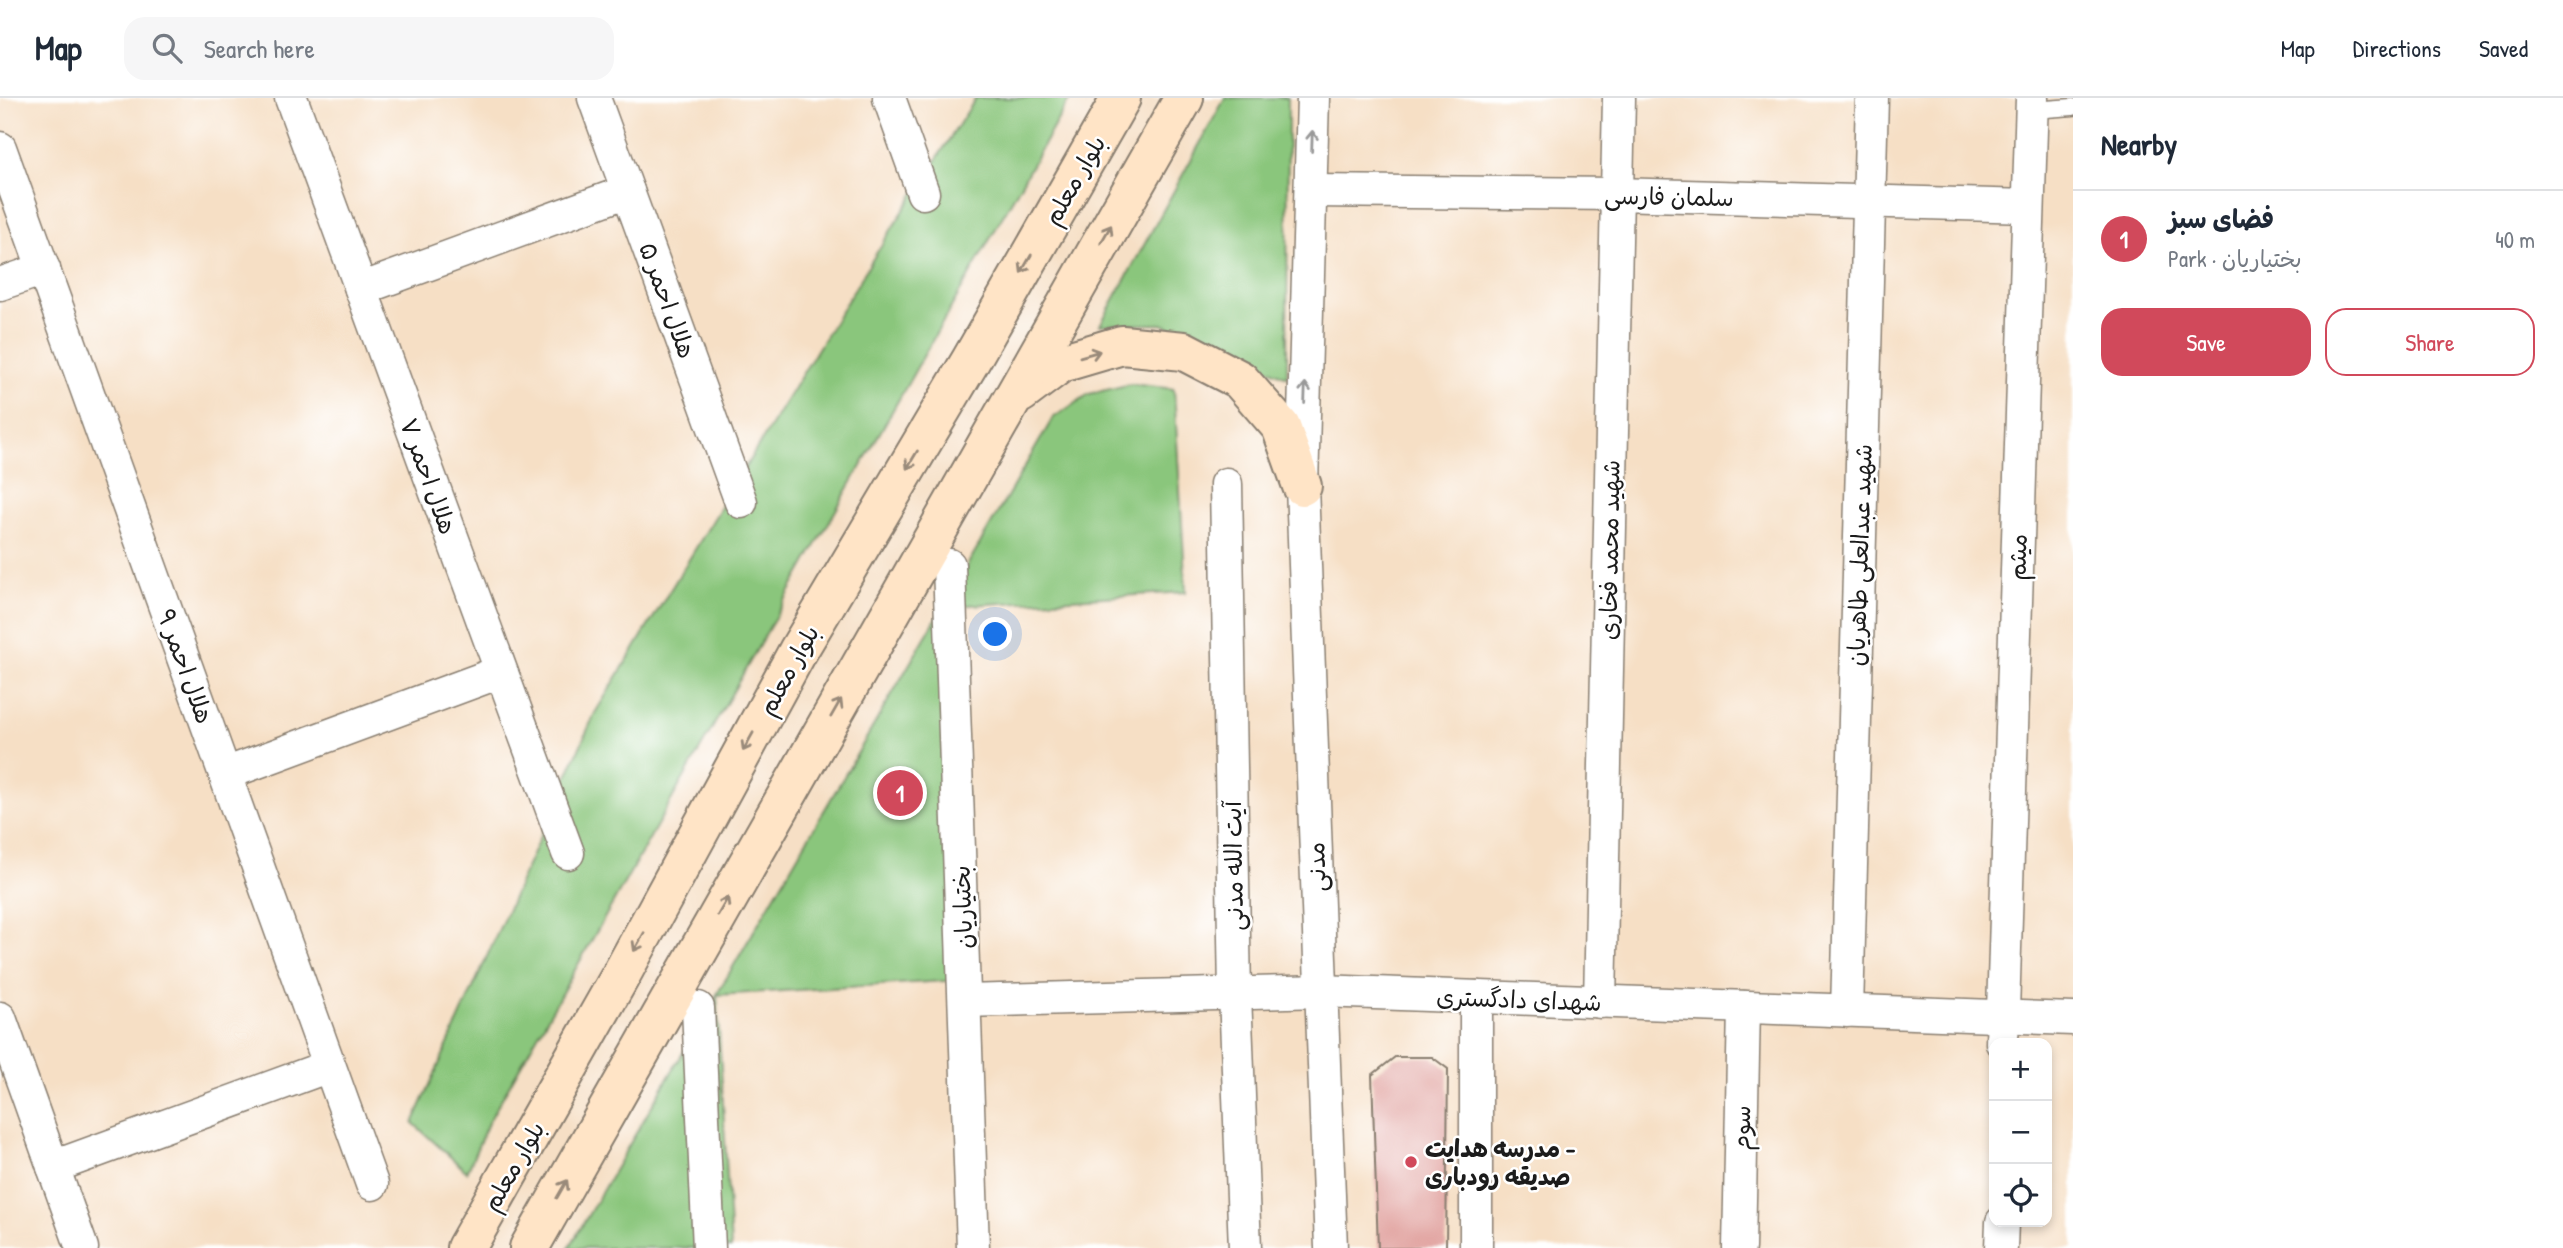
<!DOCTYPE html>
<html lang="en">
<head>
<meta charset="utf-8">
<style>
	:root { --surface:#fff; --page:#f6f6f7; --text:#1f2937; --muted:#747a83; --line:#e0e1e3; --accent:#d1495b }
	body { margin:0; font-family:"Patrick Hand","Playpen Sans Arabic",sans-serif; background:var(--page); color:var(--text) }
	.controls { position:absolute; right:21px; bottom:21px; display:grid; overflow:hidden; border-radius:14px; box-shadow:0 4px 10px #0003 }
	.controls button { width:63px; height:63px; display:grid; place-items:center; padding:0; border:0; border-bottom:2px solid var(--line); background:var(--surface); color:var(--text); font:35px sans-serif }
	.you { position:absolute; left:996px; top:537px; width:24px; height:24px; margin:-18px; border:5px solid #fff; border-radius:50%; background:#1a73e8; box-shadow:0 0 0 10px #1a73e833 }
	.badge { display:grid; place-items:center; width:46px; height:46px; border-radius:50%; background:var(--accent); color:#fff; font-size:23px; font-weight:700 }
	.pin { position:absolute; translate:-50% -50%; border:4px solid #fff; box-shadow:0 2px 7px #0006 }
	.list { margin:0; padding:0; list-style:none }
	h2 { display:flex; justify-content:space-between; align-items:center; height:91px; margin:0; padding:0 28px; font-size:30px }
	h2 small { font-size:23px; font-weight:400; color:var(--muted) }
	.list li { display:grid; grid-template-columns:46px 1fr auto; gap:21px; align-items:center; box-sizing:border-box; height:98px; padding:0 28px; border-top:2px solid var(--line) }
	.list b { display:block; font-size:26px; white-space:nowrap }
	.list p { margin:0; font-size:23px; white-space:nowrap; color:var(--muted) }
	.list em { font-size:23px; font-style:normal; color:var(--muted) }
	.actions { display:flex; gap:14px; padding:21px 28px }
	.actions a { flex:1; padding:16px 0; border:2px solid var(--accent); border-radius:21px; text-align:center; font-size:24px; color:var(--accent) }
	.actions .main { background:var(--accent); color:#fff }
	.icon { flex:none; width:38px; height:38px; fill:none; stroke:currentColor; stroke-width:2; stroke-linecap:round; stroke-linejoin:round }
	.map { position:relative; flex:none; width:2073px; height:1150px; overflow:hidden }
	header { display:flex; align-items:center; gap:42px; box-sizing:border-box; height:98px; padding:0 35px; background:var(--surface); border-bottom:2px solid var(--line) }
	header strong { font-size:33px }
	nav { display:flex; gap:38px; margin-inline-start:auto; font-size:24px }
	.search { width:490px; height:63px; background:var(--page); display:flex; align-items:center; gap:18px; box-sizing:border-box; padding:0 24px; border-radius:21px; color:var(--muted); font-size:26px }
	main { display:flex }
	aside { flex:1; background:var(--surface) }
	.map>svg:first-child { display:block }
	.green { fill:#8ac67b; stroke:#53714c; stroke-width:2 }
	.building { fill:#e2a5a2 }
	.lines { fill:none; stroke-linecap:round; stroke-linejoin:round }
	.lane-casing { stroke:#897e70; stroke-width:19 }
	.street-casing { stroke:#897e70; stroke-width:35 }
	.secondary-casing { stroke:#897e70; stroke-width:42 }
	.lane { stroke:#fff; stroke-width:16 }
	.street { stroke:#fff; stroke-width:32 }
	.secondary { stroke:#ffe4c6; stroke-width:38 }
	.oneway { stroke:#999 }
	.oneway2 { stroke:#998a7a }
	.poi-dot { fill:#d1495b; stroke:#fff; stroke-width:2.5 }
	.labels { text-anchor:middle; dominant-baseline:central; stroke-width:5; stroke-linejoin:round; paint-order:stroke }
	.street-label { font-size:24px; fill:#1c1c1c; stroke:#fff }
	.poi-label { font-size:24px; font-weight:bold; fill:#1c1c1c; stroke:#fff; text-anchor:start }
</style>
</head>
<body>
<header>
<strong>Map</strong>
<div class="search"><svg class="icon" aria-label="search" viewBox="0 0 24 24"><circle cx="10" cy="10" r="6"/><path d="M15 15l6 6"/></svg>Search here</div>
<nav><a>Map</a><a>Directions</a><a>Saved</a></nav>
</header>
<main>
<div class="map">
<svg width="2073" height="1150" viewBox="0 0 2073 1150">
	<rect width="100%" height="100%" fill="#fff"/>
	<filter id="ink" filterUnits="userSpaceOnUse"><feTurbulence type="fractalNoise" baseFrequency=".0143" numOctaves="2"/><feDisplacementMap in="SourceGraphic" scale="14" xChannelSelector="R" yChannelSelector="G"/><feConvolveMatrix kernelMatrix="1 2 1 2 8 2 1 2 1" color-interpolation-filters="sRGB"/></filter>
	<filter id="wash" filterUnits="userSpaceOnUse"><feTurbulence type="fractalNoise" baseFrequency=".00686" numOctaves="4" result="noise"/><feDisplacementMap in="SourceGraphic" scale="28" xChannelSelector="R" yChannelSelector="G"/><feGaussianBlur stdDeviation="1.57" result="paint"/><feColorMatrix in="noise" values="0 0 0 0 0 0 0 0 0 0 0 0 0 0 0 0 0 1.4 0 .05"/><feComposite in="paint" operator="in"/></filter>
	<g filter="url(#wash)">
		<rect width="100%" height="100%" fill="#f6dfc5"/>
		<g class="green">
			<polygon points="976,0 1070,0 488,1025 467,1074 413,1025 595,615 877,154"/>
			<polygon points="1225,0 1288,0 1287,279 1162,226 1100,227"/>
			<polygon points="1131,286 1174,291 1186,494 954,508 977,881 717,897 731,1150 569,1150 1053,320 1089,296"/>
		</g>
		<g id="blocks">
			<polygon class="building" points="1395,959 1432,959 1448,971 1446,1150 1378,1150 1372,977"/>
		</g>
	</g>
	<g filter="url(#ink)">
		<use href="#blocks" fill-opacity="0" stroke="#897e70" stroke-width="2"/>
		<g class="lines">
			<defs>
				<polyline id="lane" points="2032,12 2073,9"/>
				<g id="street">
					<polyline points="291,0 568,755"/>
					<polyline points="594,0 741,404"/>
					<polyline points="889,0 923,95"/>
					<polyline points="1313,0 1302,388 1331,1150"/>
					<polyline points="0,50 372,1086"/>
					<polyline points="1311,93 1616,96 2028,108"/>
					<polyline points="0,186 44,171"/>
					<polyline points="361,191 628,93"/>
					<polyline points="1226,386 1235,896 1245,1150"/>
					<polyline points="949,467 973,1150"/>
					<polyline points="225,676 500,574"/>
					<polyline points="1476,899 1476,1150"/>
					<polyline points="965,903 1321,893 2073,921"/>
					<polyline points="1600,904 1619,0"/>
					<polyline points="698,910 709,1150"/>
					<polyline points="1847,913 1872,0"/>
					<polyline points="0,920 82,1150"/>
					<polyline points="2002,945 2032,0"/>
					<polyline points="53,1069 329,968"/>
					<polyline points="1739,1150 1744,909"/>
					<polyline points="2001,1150 2002,1124"/>
				</g>
				<g id="secondary">
					<polyline points="1021,295 1061,265 1122,247 1184,253 1240,282 1281,329 1302,388"/>
					<polyline points="466,1150 621,877 798,553 971,262 1121,0"/>
					<polyline points="529,1150 1184,0"/>
				</g>
			</defs>
			<use href="#lane" class="lane-casing"/>
			<use href="#street" class="street-casing"/>
			<use href="#secondary" class="secondary-casing"/>
			<use href="#lane" class="lane"/>
			<use href="#street" class="street"/>
			<use href="#secondary" class="secondary"/>
		</g>
		<defs><path id="oneway-shaft" d="M-6 0H5M1.5-3L5.5 0L1.5 3" fill="none" stroke-width="1.6" stroke-linecap="round" stroke-linejoin="round" transform="scale(1.75)"/></defs>
		<g class="oneway">
			<use href="#oneway-shaft" transform="translate(1312 43) rotate(-88)"/>
			<use href="#oneway-shaft" transform="translate(1305 295) rotate(-88)"/>
		</g>
		<g class="oneway2">
			<use href="#oneway-shaft" transform="translate(1106 136) rotate(-60)"/>
			<use href="#oneway-shaft" transform="translate(1026 166) rotate(120)"/>
			<use href="#oneway-shaft" transform="translate(1090 256) rotate(-16)"/>
			<use href="#oneway-shaft" transform="translate(912 362) rotate(121)"/>
			<use href="#oneway-shaft" transform="translate(836 610) rotate(-60)"/>
			<use href="#oneway-shaft" transform="translate(748 644) rotate(119)"/>
			<use href="#oneway-shaft" transform="translate(723 808) rotate(-60)"/>
			<use href="#oneway-shaft" transform="translate(639 844) rotate(119)"/>
			<use href="#oneway-shaft" transform="translate(562 1091) rotate(-60)"/>
		</g>
	</g>
	<circle class="poi-dot" cx="1411" cy="1064" r="7"/>
	<g class="labels">
		<g class="street-label">
			<text transform="translate(1074 82) rotate(-60)">بلوار معلم</text>
			<text transform="translate(1669 98) rotate(1)">سلمان فارسی</text>
			<text transform="translate(668 202) rotate(70)">هلال احمر ۵</text>
			<text transform="translate(429 378) rotate(70)">هلال احمر ۷</text>
			<text transform="translate(1609 452) rotate(-89)">شهید محمد فخاری</text>
			<text transform="translate(1859 457) rotate(-88)">شهید عبدالعلی طاهریان</text>
			<text transform="translate(2017 459) rotate(-88)">میثم</text>
			<text transform="translate(186 568) rotate(70)">هلال احمر ۹</text>
			<text transform="translate(788 572) rotate(-61)">بلوار معلم</text>
			<text transform="translate(1233 768) rotate(-91)">آیت الله مدنی</text>
			<text transform="translate(1316 769) rotate(-92)">مدنی</text>
			<text transform="translate(962 809) rotate(-92)">بختیاریان</text>
			<text transform="translate(1519 901) rotate(2)">شهدای دادگستری</text>
			<text transform="translate(1741 1030) rotate(-89)">سوم</text>
			<text transform="translate(513 1068) rotate(-60)">بلوار معلم</text>
		</g>
		<g class="poi-label">
			<text x="1425" y="1050">مدرسه هدایت -<tspan x="1425" dy="28">صدیقه رودباری</tspan></text>
		</g>
	</g>
</svg>
<div class="controls">
<button>+</button>
<button>−</button>
<button><svg class="icon" aria-label="locate" viewBox="0 0 24 24"><circle cx="12" cy="12" r="6"/><path d="M12 2v4M12 18v4M2 12h4M18 12h4"/></svg></button>
</div>
<div class="you"></div>
<div class="pin badge" style="left:900px;top:695px">1</div>
</div>
<aside>
<h2>Nearby<small></small></h2>
<ul class="list">
<li><span class="badge">1</span><div><b>فضای سبز</b><p>Park · بختیاریان</p></div><em>40 m</em></li>
</ul>
<div class="actions"><a class="main">Save</a><a>Share</a></div>
</aside>
</main>
</body>
</html>
